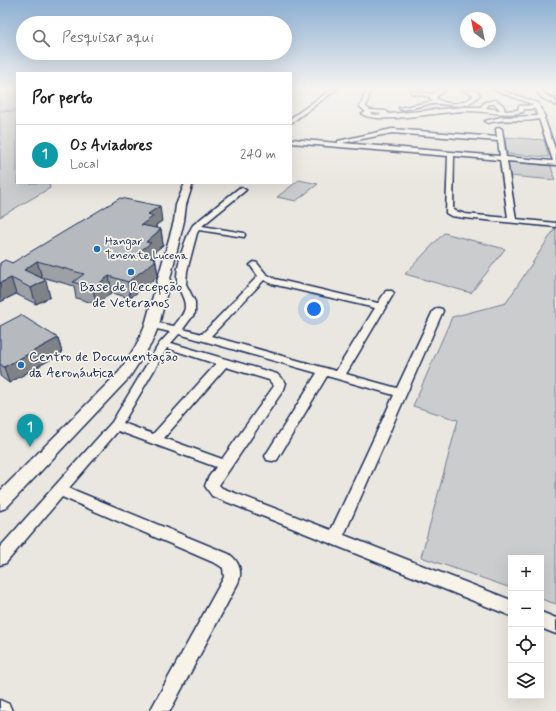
<!DOCTYPE html>
<html lang="pt">
<head>
<meta charset="utf-8">
<style>
	:root { --surface:#fff; --page:#f6f6f6; --text:#222; --muted:#767676; --line:#e0e0e0; --accent:#b45309 }
	body { margin:0; font-family:Mynerve,sans-serif; background:var(--page); color:var(--text) }
	.controls { position:absolute; right:12px; bottom:12px; display:grid; overflow:hidden; border-radius:0px; box-shadow:0 4px 16px #0002 }
	.controls button { width:36px; height:36px; display:grid; place-items:center; padding:0; border:0; border-bottom:1px solid var(--line); background:var(--surface); color:var(--text); font:20px sans-serif }
	.compass { position:absolute; left:460px; top:12px; width:36px; height:36px; border-radius:50%; background:var(--surface); box-shadow:0 4px 16px #0002; rotate:327deg }
	.you { position:absolute; left:314px; top:309px; width:14px; height:14px; margin:-10px; border:3px solid #fff; border-radius:50%; background:#1a73e8; box-shadow:0 0 0 6px #1a73e833 }
	.badge { display:grid; place-items:center; width:26px; height:26px; border-radius:50%; background:var(--accent); color:#fff; font-size:13px; font-weight:700 }
	.pin { position:absolute; translate:-50% -33px; filter:drop-shadow(0 1px 2px #0008) }
	.pin::after { content:''; position:absolute; top:21px; width:14px; height:12px; background:inherit; clip-path:polygon(0 0,100% 0,50% 100%) }
	.list { margin:0; padding:0; list-style:none }
	h2 { display:flex; justify-content:space-between; align-items:center; height:52px; margin:0; padding:0 16px; font-size:17px }
	h2 small { font-size:13px; font-weight:400; color:var(--muted) }
	.list li { display:grid; grid-template-columns:26px 1fr auto; gap:12px; align-items:center; box-sizing:border-box; height:60px; padding:0 16px; border-top:1px solid var(--line) }
	.list b { display:block; font-size:15px; white-space:nowrap }
	.list p { margin:0; font-size:13px; white-space:nowrap; color:var(--muted) }
	.list em { font-size:13px; font-style:normal; color:var(--muted) }
	.icon { flex:none; width:22px; height:22px; fill:none; stroke:currentColor; stroke-width:2; stroke-linecap:round; stroke-linejoin:round }
	.map { position:relative; flex:none; width:556px; height:711px; overflow:hidden }
	.search { position:absolute; background:var(--surface); box-shadow:0 4px 16px #0002; left:16px; top:16px; width:276px; height:44px; display:flex; align-items:center; gap:10px; box-sizing:border-box; padding:0 14px; border-radius:22px; color:var(--muted); font-size:15px }
	.panel { position:absolute; background:var(--surface); box-shadow:0 4px 16px #0002; left:16px; top:72px; width:276px; height:112px; border-radius:0px }
	.map>svg:first-child { display:block }
	.green { fill:#cbcccd; stroke:#737e96 }
	.lines { fill:none; stroke-linecap:round; stroke-linejoin:round }
	.minor-casing { stroke:#1b2f5e; stroke-width:3 }
	.major-casing { stroke:#1b2f5e; stroke-width:3 }
	.minor { fill:#f7f3e8; fill-rule:evenodd }
	.major { fill:#f7f3e8; fill-rule:evenodd }
	.wall { fill:#9da0a4; stroke:#1b2f5e }
	.shaded-wall { fill:#7f8286; stroke:#1b2f5e }
	.building { fill:#b6babf; stroke:#1b2f5e }
	.poi-dot { fill:#1f6fb2; stroke:#f7f3e8; stroke-width:1.5 }
	.labels { text-anchor:middle; dominant-baseline:central; stroke-width:3.5; stroke-linejoin:round; paint-order:stroke }
	.far-poi-label { font-size:12px; fill:#1b2f5e; stroke:#f7f3e8; text-anchor:start }
	.poi-label { font-size:14px; fill:#1b2f5e; stroke:#f7f3e8 }
</style>
</head>
<body>
<div class="map">
<svg width="556" height="711" viewBox="0 0 556 711">
	<rect width="100%" height="100%" fill="#eae7e0"/>
	<filter id="ink" filterUnits="userSpaceOnUse"><feTurbulence type="fractalNoise" baseFrequency=".025" numOctaves="2"/><feDisplacementMap in="SourceGraphic" scale="8" xChannelSelector="R" yChannelSelector="G"/><feConvolveMatrix kernelMatrix="1 2 1 2 8 2 1 2 1" color-interpolation-filters="sRGB"/></filter>
	<g filter="url(#ink)">
		<g class="green">
			<rect x="0" y="89" width="17" height="21"/>
			<polygon points="0,111 17,112 17,183 49,183 50,188 0,217"/>
			<polygon points="505,137 544,140 549,157 507,154"/>
			<polygon points="506,161 551,166 555,180 509,176"/>
			<polygon points="299,180 318,184 296,201 277,197"/>
			<polygon points="556,227 556,604 541,599 541,558 511,558 511,588 421,557 458,420 413,406 452,317 506,303"/>
			<polygon points="444,233 505,249 471,293 405,274"/>
		</g>
		<g class="lines">
			<defs>
				<g id="minor">
					<polygon points="332,89 337,89 291,123 291,118"/>
					<path d="M 363,89 L 368,89 L 370,91 L 366,107 L 370,110 L 386,111 L 389,114 L 464,107 L 481,107 L 485,102 L 496,100 L 503,105 L 505,111 L 518,110 L 519,106 L 534,105 L 492,89 L 498,89 L 538,103 L 545,117 L 544,118 L 556,151 L 556,165 L 507,161 L 516,219 L 556,223 L 556,227 L 465,218 L 451,216 L 446,213 L 448,156 L 291,143 L 291,139 L 338,143 L 338,141 L 392,129 L 497,137 L 496,129 L 499,127 L 502,129 L 506,157 L 553,161 L 539,119 C 522,123 505,118 488,123 L 485,121 L 501,117 L 538,116 L 535,109 L 524,109 L 523,112 C 504,117 485,110 465,111 C 442,111 379,125 362,114 L 366,112 L 360,107 L 366,92 ZM 489,104 L 495,104 L 500,110 L 486,108 ZM 373,113 L 383,114 L 377,115 L 370,114 ZM 392,133 L 498,141 L 500,156 L 342,143 ZM 454,156 L 500,160 L 508,218 L 465,214 L 453,210 Z"/>
					<path d="M 441,89 L 446,89 L 435,98 C 449,106 463,105 474,95 L 460,89 L 477,91 L 480,95 C 463,111 459,105 439,104 C 428,103 414,108 402,110 L 399,108 L 434,101 L 430,99 L 430,97 L 411,93 L 411,91 L 433,94 Z"/>
					<polygon points="546,90 556,93 556,97 544,92"/>
					<path d="M 239,188 L 242,188 L 246,190 L 202,226 L 244,233 L 245,235 L 244,237 L 199,230 L 197,233 L 187,271 L 186,284 L 195,302 L 195,313 L 183,329 L 202,334 L 258,276 L 250,265 L 254,262 L 257,263 L 266,274 L 275,279 L 378,303 L 386,291 L 392,291 L 394,293 L 346,374 L 397,388 L 433,311 L 438,308 L 442,309 L 443,311 L 344,535 L 511,600 L 511,616 L 212,496 L 205,486 L 208,478 L 216,467 L 118,431 L 69,488 L 229,554 C 239,561 243,572 238,583 L 170,711 L 150,711 L 224,577 L 223,568 L 217,564 L 62,497 L 6,563 L 0,565 L 0,547 L 112,422 L 159,344 L 170,332 L 148,327 L 147,325 L 148,323 L 152,322 L 174,326 C 184,313 189,309 181,293 C 179,290 177,286 177,282 C 176,267 185,238 193,225 ZM 264,280 L 272,284 L 375,308 L 336,371 L 211,336 ZM 179,334 L 317,373 L 265,456 L 267,460 L 272,461 L 277,460 L 327,376 L 394,395 L 331,530 L 222,488 L 219,485 L 284,389 L 286,383 L 277,374 L 171,343 ZM 167,348 L 216,364 L 153,434 L 123,423 ZM 226,367 L 269,380 L 274,386 L 222,459 L 164,438 Z"/>
					<polygon points="541,612 556,618 556,634 541,628"/>
					<polygon points="0,700 9,704 12,711 0,711"/>
				</g>
				<g id="major">
					<polygon points="535,89 541,89 545,95 556,101 556,106 541,97"/>
					<polygon points="185,183 193,183 186,205 184,221 159,325 151,344 129,378 6,508 0,510 0,491 119,372 137,344 145,325 174,221 176,205"/>
				</g>
			</defs>
			<use href="#minor" class="minor-casing"/>
			<use href="#major" class="major-casing"/>
			<use href="#minor" class="minor"/>
			<use href="#major" class="major"/>
		</g>
		<g class="wall">
			<polygon points="162,221 156,225 156,228 161,229 163,245 153,253 154,258 155,258 158,274 157,277 130,298 112,293 96,304 76,298 74,286 42,277 41,278 50,297 36,304 16,294 0,302 0,263 12,263"/>
			<polygon points="0,326 58,338 62,353 9,383 0,376"/>
		</g>
		<g class="shaded-wall">
			<polygon points="160,206 162,221 156,225 156,230 141,225 148,214"/>
			<polygon points="161,229 163,245 153,253 154,258 137,253 146,242"/>
			<polygon points="155,258 158,274 157,277 130,298 128,282"/>
			<polygon points="37,261 42,277 29,286 24,270"/>
			<polygon points="109,276 112,293 96,304 93,288"/>
			<polygon points="11,278 16,294 0,302 0,283"/>
			<polygon points="46,280 50,297 36,304 31,288"/>
			<polygon points="58,338 62,353 9,383 4,367"/>
		</g>
		<g class="building">
			<polygon points="120,198 160,206 148,214 154,216 141,225 161,229 146,242 151,243 137,253 155,258 155,261 128,282 109,276 93,288 73,282 84,274 37,261 24,270 46,280 31,288 11,278 0,283 0,263 5,260 12,263"/>
			<polygon points="21,315 58,338 4,367 0,364 0,326"/>
		</g>
	</g>
	<linearGradient id="sky" x2="0" y2="1"><stop stop-color="#8cafd3"/><stop offset="0.47" stop-color="#f6f4f1"/><stop offset="1" stop-color="#f6f4f1" stop-opacity="0"/></linearGradient>
	<rect width="556" height="188" fill="url(#sky)"/>
	<g class="poi-dot">
		<circle cx="97" cy="249" r="4"/>
		<circle cx="131" cy="272" r="4"/>
		<circle cx="21" cy="365" r="4"/>
	</g>
	<g class="labels">
		<g class="far-poi-label">
			<text x="105" y="242">Hangar<tspan x="105" dy="14">Tenente Lucena</tspan></text>
		</g>
		<g class="poi-label">
			<text x="131" y="287">Base de Recepção<tspan x="131" dy="16">de Veteranos</tspan></text>
			<text x="29" y="357" text-anchor="start">Centro de Documentação<tspan x="29" dy="16">da Aeronáutica</tspan></text>
		</g>
	</g>
</svg>
<div class="controls">
<button>+</button>
<button>−</button>
<button><svg class="icon" aria-label="locate" viewBox="0 0 24 24"><circle cx="12" cy="12" r="6"/><path d="M12 2v4M12 18v4M2 12h4M18 12h4"/></svg></button>
<button><svg class="icon" aria-label="layers" viewBox="0 0 24 24"><path d="M12 4l9 5-9 5-9-5zM3 14l9 5 9-5"/></svg></button>
</div>
<svg class="compass" viewBox="-18 -18 36 36"><path d="M0-13l5 13h-10z" fill="#e53935"/><path d="M0 13l5-13h-10z" fill="#767676"/></svg>
<div class="you"></div>
<div class="pin badge" style="left:30px;top:447px;background:#0f9aa8">1</div>
<div class="search"><svg class="icon" aria-label="search" viewBox="0 0 24 24"><circle cx="10" cy="10" r="6"/><path d="M15 15l6 6"/></svg>Pesquisar aqui</div>
<section class="panel">
<h2>Por perto<small></small></h2>
<ul class="list">
<li><span class="badge" style="background:#0f9aa8">1</span><div><b>Os Aviadores</b><p>Local</p></div><em>240 m</em></li>
</ul>
</section>
</div>
</body>
</html>
